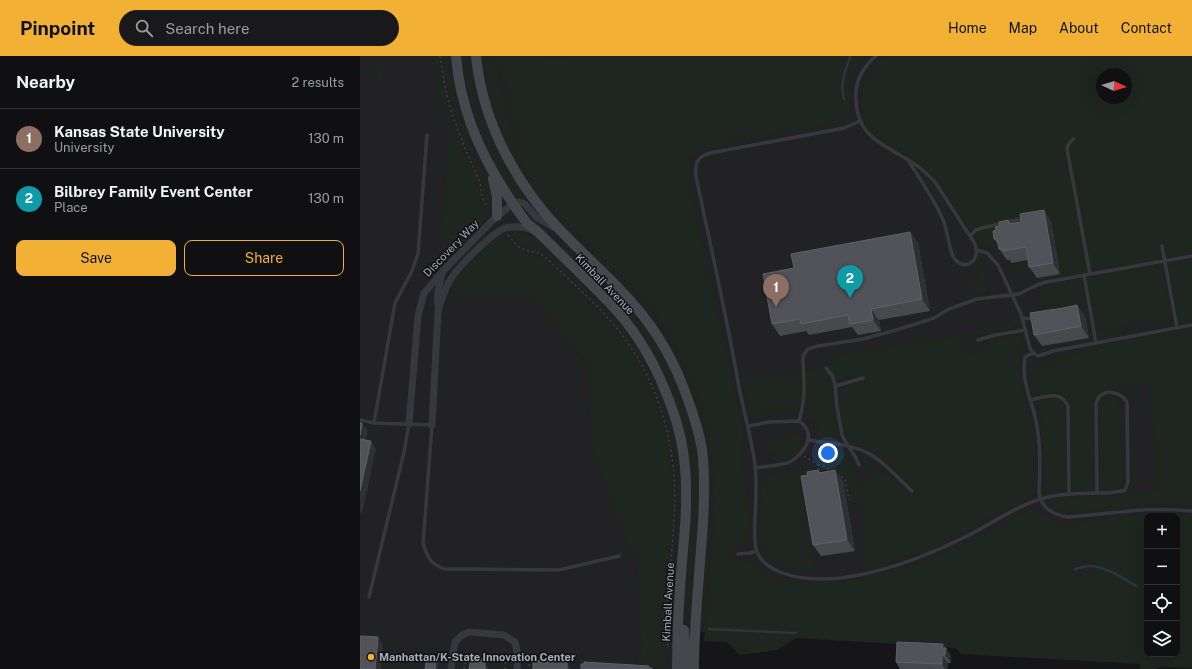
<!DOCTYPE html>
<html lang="en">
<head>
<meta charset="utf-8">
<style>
	:root { --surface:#101012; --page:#19191b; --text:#f1f3f6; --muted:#9c9d9f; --line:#303032; --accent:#f2b134 }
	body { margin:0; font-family:"Public Sans",sans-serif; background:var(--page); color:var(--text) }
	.controls { position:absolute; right:12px; bottom:12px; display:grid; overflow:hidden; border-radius:8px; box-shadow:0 4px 16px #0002 }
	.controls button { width:36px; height:36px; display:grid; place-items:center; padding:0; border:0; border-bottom:1px solid var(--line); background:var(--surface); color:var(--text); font:20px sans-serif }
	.compass { position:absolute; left:736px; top:12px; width:36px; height:36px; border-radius:50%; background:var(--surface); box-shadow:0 4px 16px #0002; rotate:94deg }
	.you { position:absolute; left:468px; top:397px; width:14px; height:14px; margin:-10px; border:3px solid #fff; border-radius:50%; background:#1a73e8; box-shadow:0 0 0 6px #1a73e833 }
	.badge { display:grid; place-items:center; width:26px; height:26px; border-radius:50%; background:var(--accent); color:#fff; font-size:13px; font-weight:700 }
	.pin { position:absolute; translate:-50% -33px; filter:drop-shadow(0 1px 2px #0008) }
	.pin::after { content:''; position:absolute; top:21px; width:14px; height:12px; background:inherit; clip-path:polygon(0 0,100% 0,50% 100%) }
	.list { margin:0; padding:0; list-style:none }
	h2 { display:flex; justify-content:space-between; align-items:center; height:52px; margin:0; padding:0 16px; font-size:17px }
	h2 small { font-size:13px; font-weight:400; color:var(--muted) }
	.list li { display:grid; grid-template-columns:26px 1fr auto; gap:12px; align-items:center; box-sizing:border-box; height:60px; padding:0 16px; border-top:1px solid var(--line) }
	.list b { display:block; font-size:15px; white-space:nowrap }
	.list p { margin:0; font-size:13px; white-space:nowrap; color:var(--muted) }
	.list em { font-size:13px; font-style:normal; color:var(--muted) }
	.actions { display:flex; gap:8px; padding:12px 16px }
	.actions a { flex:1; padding:9px 0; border:1px solid var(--accent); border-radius:8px; text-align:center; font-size:14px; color:var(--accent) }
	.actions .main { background:var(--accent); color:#111 }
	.icon { flex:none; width:22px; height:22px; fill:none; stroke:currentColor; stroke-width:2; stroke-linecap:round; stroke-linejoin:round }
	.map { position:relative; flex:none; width:832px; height:613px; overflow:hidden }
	header { display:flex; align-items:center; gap:24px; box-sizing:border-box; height:56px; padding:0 20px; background:var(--accent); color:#111 }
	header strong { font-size:19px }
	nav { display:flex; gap:22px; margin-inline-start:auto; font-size:14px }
	.search { width:280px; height:36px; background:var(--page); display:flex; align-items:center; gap:10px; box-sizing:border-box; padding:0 14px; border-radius:22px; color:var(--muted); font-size:15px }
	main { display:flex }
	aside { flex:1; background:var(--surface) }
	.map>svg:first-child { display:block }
	.built { fill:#222225; fill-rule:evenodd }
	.green { fill:#1e261f; fill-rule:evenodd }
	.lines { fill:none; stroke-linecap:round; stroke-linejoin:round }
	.stream { stroke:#2c353c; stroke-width:2.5 }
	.path { stroke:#3d3f44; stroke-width:1.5; stroke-dasharray:2 3; stroke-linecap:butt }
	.service { stroke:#37383d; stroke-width:3.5 }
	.minor { stroke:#37383d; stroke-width:7 }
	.secondary { stroke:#45474d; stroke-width:10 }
	.wall { fill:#47494d }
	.shaded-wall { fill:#2f3033 }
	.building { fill:#525359; stroke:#5f6168 }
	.poi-dot { fill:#f2b134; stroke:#111113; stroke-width:1.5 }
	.labels { text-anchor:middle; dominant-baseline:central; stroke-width:3; stroke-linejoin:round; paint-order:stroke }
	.street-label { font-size:11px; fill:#a8adb8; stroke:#111113 }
	.poi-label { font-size:11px; font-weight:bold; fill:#a8adb8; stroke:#111113; text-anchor:start }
</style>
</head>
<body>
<header>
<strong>Pinpoint</strong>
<div class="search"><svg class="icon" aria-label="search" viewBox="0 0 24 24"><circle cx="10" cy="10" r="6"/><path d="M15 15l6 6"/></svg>Search here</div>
<nav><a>Home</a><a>Map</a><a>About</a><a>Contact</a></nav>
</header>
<main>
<aside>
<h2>Nearby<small>2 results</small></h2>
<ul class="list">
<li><span class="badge" style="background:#8d6e63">1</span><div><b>Kansas State University</b><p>University</p></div><em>130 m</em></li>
<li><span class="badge" style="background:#0f9aa8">2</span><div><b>Bilbrey Family Event Center</b><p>Place</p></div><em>130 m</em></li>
</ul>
<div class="actions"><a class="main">Save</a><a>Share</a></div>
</aside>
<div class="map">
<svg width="832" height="613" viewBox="0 0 832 613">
	<rect width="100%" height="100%" fill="#161618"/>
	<path class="built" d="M 0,0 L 832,0 L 832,602 L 407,576 L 340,576 L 311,574 L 313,613 L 0,613 ZM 742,18 L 766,18 L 766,42 L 742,42 ZM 787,460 L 817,460 L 817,598 L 787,598 Z"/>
	<g class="green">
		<polygon points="75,0 78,0 86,43 94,70 106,102 116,121 121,143 131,160 90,200 79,186 85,126 88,68 79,36"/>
		<polygon points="82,0 86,0 94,40 102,68 121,112 133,133 133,155 125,143 121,122 107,91 95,61 85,21"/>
		<polygon points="101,0 107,0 111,26 116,49 121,63 147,112 166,142 164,143 157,138 151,137 137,114 120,76 118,71 119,71 118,67 117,67 109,44 104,18"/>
		<path d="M 126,0 L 130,0 L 138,16 L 153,78 L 153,97 L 165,120 L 186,151 L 187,150 C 213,177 240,201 265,228 C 310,275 336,331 348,395 L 346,395 C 343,381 340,367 336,353 C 326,320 310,287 289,259 C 259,218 218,188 185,149 C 164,124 149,96 137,66 L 139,65 L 138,61 L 136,62 L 128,34 Z"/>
		<path d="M 133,0 L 169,0 L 206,2 L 207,0 L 488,0 C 482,9 477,37 483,46 L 485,45 L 486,43 L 485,27 L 492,4 L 493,0 L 505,0 C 497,9 491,21 489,33 C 487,53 498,61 471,69 L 375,85 L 347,92 L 335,98 L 331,105 L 330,109 L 331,127 L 340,174 L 362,273 L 382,368 L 383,418 L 390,454 L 391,466 L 388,487 L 380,493 L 375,494 L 373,498 L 374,502 L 396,508 L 414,521 L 422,523 L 447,526 L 487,525 L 507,521 L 531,515 L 562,505 L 586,495 L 616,482 L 668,453 C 682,449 690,467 704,468 L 771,459 L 819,458 L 832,459 L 832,612 L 807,611 L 799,611 L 795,613 L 780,613 L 780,608 L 600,598 L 597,593 L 587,591 L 436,582 L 418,594 L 380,599 L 367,586 L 344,585 C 348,523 359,459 351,398 C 347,370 339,344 329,319 C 325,311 322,302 318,294 C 296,251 259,217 225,184 C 206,165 187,147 172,125 C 167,116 158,107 156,96 C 154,90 156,82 156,75 C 150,53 146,18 133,0 ZM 787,460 L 817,460 L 817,598 L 787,598 ZM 730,503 L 739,507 L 736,511 L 735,516 C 727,520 720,520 712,516 L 711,512 L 714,508 Z"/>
		<path d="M 526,0 L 832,0 L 832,198 L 808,202 L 804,201 L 800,204 L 733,216 L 731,215 L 679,226 L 677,222 L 691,165 L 640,193 L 637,194 C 634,190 629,190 624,190 C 617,181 610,173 603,164 C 594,150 586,133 575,121 C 560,104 540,97 522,85 C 508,75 499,54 502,37 C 504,20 512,9 526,0 ZM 742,18 L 766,18 L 766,42 L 742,42 Z"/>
		<polygon points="22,5 24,8 23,23 21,25 17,25 17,19 0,17 0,11 19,11 19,6"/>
		<path d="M 551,118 C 566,133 579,154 585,174 C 588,185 586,205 598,212 L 596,217 C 586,205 586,185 581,170 C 575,151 564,134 551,118 Z"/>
		<path d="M 560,118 C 572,125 582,143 590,155 L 589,160 L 587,161 L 584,159 L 576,143 Z"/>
		<path d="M 137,168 L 140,171 L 83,231 C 92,204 117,187 137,168 Z"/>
		<path d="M 154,176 L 167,178 L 176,183 L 251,257 L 250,260 L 253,263 L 256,263 L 257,264 C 301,317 323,380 321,449 C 319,454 320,455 321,460 L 315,542 L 312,544 L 312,548 L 314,550 L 312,595 L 311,597 L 309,581 L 309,571 C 312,525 320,479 318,432 C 316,376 294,319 260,275 C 243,253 223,235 204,216 C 198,210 191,205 186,199 C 169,190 163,196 150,177 Z"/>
		<path d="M 144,179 C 150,185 155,192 163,196 C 171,200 179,199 187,205 C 211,229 237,252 259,279 C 296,326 314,389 313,449 L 305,578 L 307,613 L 301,613 L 300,610 L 296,608 L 277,609 L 278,600 L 282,600 L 277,502 L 266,486 L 233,399 L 226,306 L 170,239 L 89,239 L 91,233 L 92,232 L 91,231 C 101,212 119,198 134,184 L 136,185 L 139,183 L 138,182 Z"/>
		<polygon points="625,200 624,204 628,230 627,236 626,238 617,240 610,230 602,223 611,223 620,218 618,216 622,213 617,208 623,201"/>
		<polygon points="663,202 665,211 672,211 675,216 649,221 651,220 649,207 663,205"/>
		<polygon points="832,203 832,266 819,267 808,210 809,207 812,206"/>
		<path d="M 800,208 L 802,209 L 812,268 L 738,282 L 727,221 ZM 802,264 L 803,269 L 750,278 L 749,273 Z"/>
		<path d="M 722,221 L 733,280 L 732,283 L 729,284 L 723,285 L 721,284 L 730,282 L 726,261 L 725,260 L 678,268 L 682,291 L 694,290 L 694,288 L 696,287 C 694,291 692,292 688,292 C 676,294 674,278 674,270 L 676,267 L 683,266 L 685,263 L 684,249 L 681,246 L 679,241 L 680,230 Z"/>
		<path d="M 627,245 L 631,246 L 632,248 C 633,260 634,269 648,269 C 652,267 650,263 653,261 L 656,263 L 657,270 L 654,273 L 648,275 L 642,275 L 604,282 L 603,284 L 606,297 C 611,296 618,298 623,294 L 626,285 L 630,283 L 656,279 L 661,280 L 663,284 L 660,301 L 660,316 L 663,333 L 675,377 L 676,428 L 675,434 L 672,441 L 667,444 L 641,456 L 596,481 L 571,493 L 512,513 L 505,512 C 499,504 504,496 504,487 C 503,473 500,459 498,446 L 487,447 L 483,425 L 466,428 L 470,416 L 484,424 L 487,445 L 491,445 L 487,422 L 455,404 L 460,393 L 460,392 L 457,391 L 458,388 L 479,391 L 489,396 L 498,427 C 516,429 506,411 504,403 L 504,401 L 506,401 L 551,440 L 557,440 L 558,436 L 555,432 L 517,398 C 508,392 497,391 489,384 C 475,371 471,325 499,327 L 498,318 L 484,323 L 477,323 L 474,317 L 465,308 L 468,307 L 468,300 L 492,295 L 558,286 L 619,275 L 635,270 L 629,252 L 626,249 L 618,247 Z"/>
		<path d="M 265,252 C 272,259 280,266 287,273 C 302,291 312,315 320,338 C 328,359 335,382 338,405 C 343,456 335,511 332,563 L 329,562 C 328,539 327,516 328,493 C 329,473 332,454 331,435 C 330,379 313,328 282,281 C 276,272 269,263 262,255 Z"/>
		<path d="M 832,271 L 832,451 L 807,448 L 783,449 L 716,457 C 705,457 693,456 689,445 L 698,442 L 748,439 L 760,440 L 768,436 L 784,437 L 797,435 C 797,430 796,425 796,419 C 796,409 800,391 792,386 L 794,383 L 794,366 L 792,362 L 788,362 L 785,360 L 787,357 L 790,358 L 792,356 C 792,351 790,350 789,346 C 788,341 790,337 790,331 L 786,328 C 776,327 776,328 767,332 C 765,333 744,335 741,334 L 733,342 L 732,348 L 734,428 C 733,431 732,433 730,434 C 725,436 715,434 711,432 L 710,408 L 709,346 L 698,336 C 687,336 682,341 671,337 L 667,319 L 670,306 C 679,308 685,310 694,309 L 694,303 L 696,301 L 718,297 L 722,292 Z"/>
		<path d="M 461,311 L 472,325 L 478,378 L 480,383 L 478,385 L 460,383 C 459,373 452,359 441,357 C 435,356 428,356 422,356 C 417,356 411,355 407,357 C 402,358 397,361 392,362 L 390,360 L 381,321 C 405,322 438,316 461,311 Z"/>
		<path d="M 746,340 L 752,340 L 757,343 L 759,346 L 763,427 C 759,435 748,435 740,433 L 739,422 L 741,417 L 741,414 L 739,415 L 738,412 L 739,390 L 740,386 L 740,377 L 739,375 L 740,367 L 738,365 L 740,363 L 740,360 L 738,358 L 737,350 L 740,342 Z"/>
		<path d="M 693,341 C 700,343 703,345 705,352 L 706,428 L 705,433 L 702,435 L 689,434 L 687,435 L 684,433 C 684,429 685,425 685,420 C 684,403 684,384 682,367 C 681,361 678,354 680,348 C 682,343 689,342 693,341 Z"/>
		<path d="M 432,376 L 439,378 C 443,386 438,396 430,400 C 427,402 423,402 420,402 C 411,397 405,394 410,383 L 424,381 Z"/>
		<path d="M 348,395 C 355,446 348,497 345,547 L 343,547 L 350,443 L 347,396 Z"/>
		<path d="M 451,410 L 453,411 L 456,427 L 454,460 L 445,463 L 452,500 L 456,510 L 453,515 C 446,516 440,517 433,514 C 431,514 429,512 427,512 C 394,500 398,474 401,445 C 402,437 401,425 407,419 C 411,415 433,415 440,415 L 441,417 Z"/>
	</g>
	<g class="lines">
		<g class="stream">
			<path d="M 484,43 C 480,28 485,15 490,1"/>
			<path d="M 715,513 C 719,512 723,511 728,510 C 743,509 763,522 776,530"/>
			<polyline points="349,573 436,577"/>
		</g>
		<g class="path">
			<polyline points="80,0 86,36 92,58 106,95 120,126 122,141 128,152"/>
			<path d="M 148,179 C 153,185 158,192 165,194 C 172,196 178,196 184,200 C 208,223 234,245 255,270 C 299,323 319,393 314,462 C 313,487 310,512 308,537 C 307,555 305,573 308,591"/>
			<polyline points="444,400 458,409 460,417"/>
			<polyline points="458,409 464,410 472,415"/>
			<polyline points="477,418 485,423 489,444"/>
			<polyline points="165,601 169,602 169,613"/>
			<polyline points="123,604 145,605"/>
			<polyline points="104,613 104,609 109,603 111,603"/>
			<polyline points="145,613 146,599 150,599"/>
		</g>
		<g class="service">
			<path d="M 516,0 C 505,9 496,23 496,37 C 493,84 529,89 559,111 C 565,116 570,121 575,126 L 615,188 C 621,206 604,216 594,202 C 590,196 587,175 584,166 C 575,144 561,125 548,104"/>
			<path d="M 500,65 L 484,72 L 474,74 L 350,97 C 337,101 335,106 336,120 C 350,188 366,257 378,326 C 383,354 392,382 395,410 C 397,427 396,444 395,461 C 395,472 393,485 397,496 C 401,506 410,512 420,516 C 473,537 555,506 603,482 C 626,471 648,455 672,446 C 695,437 714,438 738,437 C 747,437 756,437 765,434 L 768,426 L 767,346 C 762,338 749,333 741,339 C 738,341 737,345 736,348 L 737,437"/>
			<polyline points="713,83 708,89 707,93 730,218"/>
			<polyline points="610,180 616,174 622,172 665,162"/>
			<polyline points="802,190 817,272"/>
			<polyline points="616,194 627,197 638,209 661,258 670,292 673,297 678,300 693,295 832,269"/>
			<polyline points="724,219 736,287"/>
			<polyline points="662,262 675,263"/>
			<polyline points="618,284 635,279 666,274"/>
			<path d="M 673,297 L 665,301 C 661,326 671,341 676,365 C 681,388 680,413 679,437 C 681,452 694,459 708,461 C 751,458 788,450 832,455"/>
			<polyline points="466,312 472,319 475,328 477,351 482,379 485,385 496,402 499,409"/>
			<polyline points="475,330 503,322"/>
			<path d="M 670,344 C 684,341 702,333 708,351 L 709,438"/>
			<path d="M 0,364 L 14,367 L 72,369 L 63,488 C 68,502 70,508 85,513 L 199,514 L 259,500"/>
			<path d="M 439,365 C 446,342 444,328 443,306 L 443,300 L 448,293 L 458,290 L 503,283 L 536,274 L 565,265 L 574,262 L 589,253 L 617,243 L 659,238 L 677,229 L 686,226 L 832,200"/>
			<polyline points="14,367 35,247 52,215 58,198 67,79"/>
			<path d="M 389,370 L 409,366 L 439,365 C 445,369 450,376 448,384 C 446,393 436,404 427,407 C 417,410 406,410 395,412"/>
			<path d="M 448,384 C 468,387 491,388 510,398 C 524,406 540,424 552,435"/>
			<polyline points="378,498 390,497 397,495"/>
			<polyline points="9,541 44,396 49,368"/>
		</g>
		<g class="minor">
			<path d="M 78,251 C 76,239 79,229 82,218"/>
			<polyline points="49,368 58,260 64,237 83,215 135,162 153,148 159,146 165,148 176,161 195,172"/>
			<path d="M 72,369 L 78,255 C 81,245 84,235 89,226 C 95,214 131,178 143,173 C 151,169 165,171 173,174"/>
			<polyline points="91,613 95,586 102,579 110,576 144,579 155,586 158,601 157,613"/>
		</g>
		<g class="secondary">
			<path d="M 96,0 C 100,50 119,96 146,137 C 153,148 160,159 168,168 C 172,171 175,174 179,177 C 205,203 232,228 257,255 C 280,281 298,314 310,347 C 321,375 326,404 326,434 C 327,458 324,482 322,506 C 319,542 317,577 317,613"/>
			<path d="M 116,0 C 122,59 146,109 183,155 C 211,189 246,216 274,249 C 298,276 316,309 328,344 C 334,360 339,377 342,393 C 346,426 344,460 341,493 C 338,533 334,573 334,613"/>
			<polyline points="133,123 137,140 137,160"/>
			<polyline points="324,574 326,596 326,613"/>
		</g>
	</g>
	<g class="wall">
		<polygon points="648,164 651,168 691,165 700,218 677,222 669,211 668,204 651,207 650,204 647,204 639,193 639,190 634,183 636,174 640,170"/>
		<polygon points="550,176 558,187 570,255 519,264 521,275 498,279 492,271 449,279 446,275 420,280 412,268 434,212"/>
		<polygon points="717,249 725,260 729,282 682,290 674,279"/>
		<polygon points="458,414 460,417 483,425 495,495 461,500 453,489 448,419"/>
		<polygon points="583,588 591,600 591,607 588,607 587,613 540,613 536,606"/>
	</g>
	<g class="shaded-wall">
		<polygon points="684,154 691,165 700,218 693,207"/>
		<polygon points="550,176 558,187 570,255 562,243"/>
		<polygon points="717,249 725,260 729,282 721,270"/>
		<polygon points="511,253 519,264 521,275 513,264"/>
		<polygon points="2,367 8,375 4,390 0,384 0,379"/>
		<polygon points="11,385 16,393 2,458 0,455 0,435"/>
		<polygon points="475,414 483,425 495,495 487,484"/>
		<polygon points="18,581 23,589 21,613 15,613"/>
		<polygon points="583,588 591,600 591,607 585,599 582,592"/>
		<polygon points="74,599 79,606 78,613 75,613"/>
		<polygon points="582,599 588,607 587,613 585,613 582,608"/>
		<polygon points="124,603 127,606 126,609 128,611 128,613 125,613 124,607"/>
		<polygon points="205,605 207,609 207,607 211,613 207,613 205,607"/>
	</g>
	<g class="building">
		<polygon points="684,154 693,207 669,211 666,191 643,195 643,193 639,193 637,183 634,183 633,175 636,174 635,171 640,170 639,166 648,164 649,168 661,166 660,158"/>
		<polygon points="550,176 562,243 511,253 513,264 490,268 488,259 441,268 440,263 412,268 403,218 434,212 431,198"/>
		<polygon points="717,249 721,270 674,279 670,257 703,252"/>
		<polygon points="0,367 2,367 0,379"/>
		<polygon points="0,383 11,385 0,435"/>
		<polygon points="458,414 459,417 475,414 487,484 453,489 441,420 448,419 447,416"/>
		<polygon points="0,580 18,581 15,613 0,613"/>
		<polygon points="537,586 583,588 582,592 586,592 585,599 582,599 582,608 536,606"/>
		<polygon points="67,599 74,599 74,602 76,602 75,613 65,613"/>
		<polygon points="111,602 124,603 124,607 125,607 125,613 109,613"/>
		<polygon points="176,604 205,605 205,607 207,607 207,613 173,613 173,606 176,606"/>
		<polygon points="224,606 289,610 288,612 292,612 292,613 221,613 221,608 224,608"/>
	</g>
	<circle class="poi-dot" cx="11" cy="601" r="4"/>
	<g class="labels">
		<g class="street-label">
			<text transform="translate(91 192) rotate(-46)">Discovery Way</text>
			<text transform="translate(245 228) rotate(46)">Kimball Avenue</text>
			<text transform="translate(308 546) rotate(-87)">Kimball Avenue</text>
		</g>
		<g class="poi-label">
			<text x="19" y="601">Manhattan/K-State Innovation Center</text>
		</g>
	</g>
</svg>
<div class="controls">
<button>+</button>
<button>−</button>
<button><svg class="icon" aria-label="locate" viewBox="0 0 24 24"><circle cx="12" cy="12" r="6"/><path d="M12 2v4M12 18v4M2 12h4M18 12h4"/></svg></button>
<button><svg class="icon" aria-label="layers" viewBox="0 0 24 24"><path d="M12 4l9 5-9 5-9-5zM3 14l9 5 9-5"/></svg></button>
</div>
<svg class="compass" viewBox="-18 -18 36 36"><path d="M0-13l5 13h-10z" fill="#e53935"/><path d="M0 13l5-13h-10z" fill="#9c9d9f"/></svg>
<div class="you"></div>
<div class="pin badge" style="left:416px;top:251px;background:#8d6e63">1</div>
<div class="pin badge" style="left:490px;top:242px;background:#0f9aa8">2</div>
</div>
</main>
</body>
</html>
